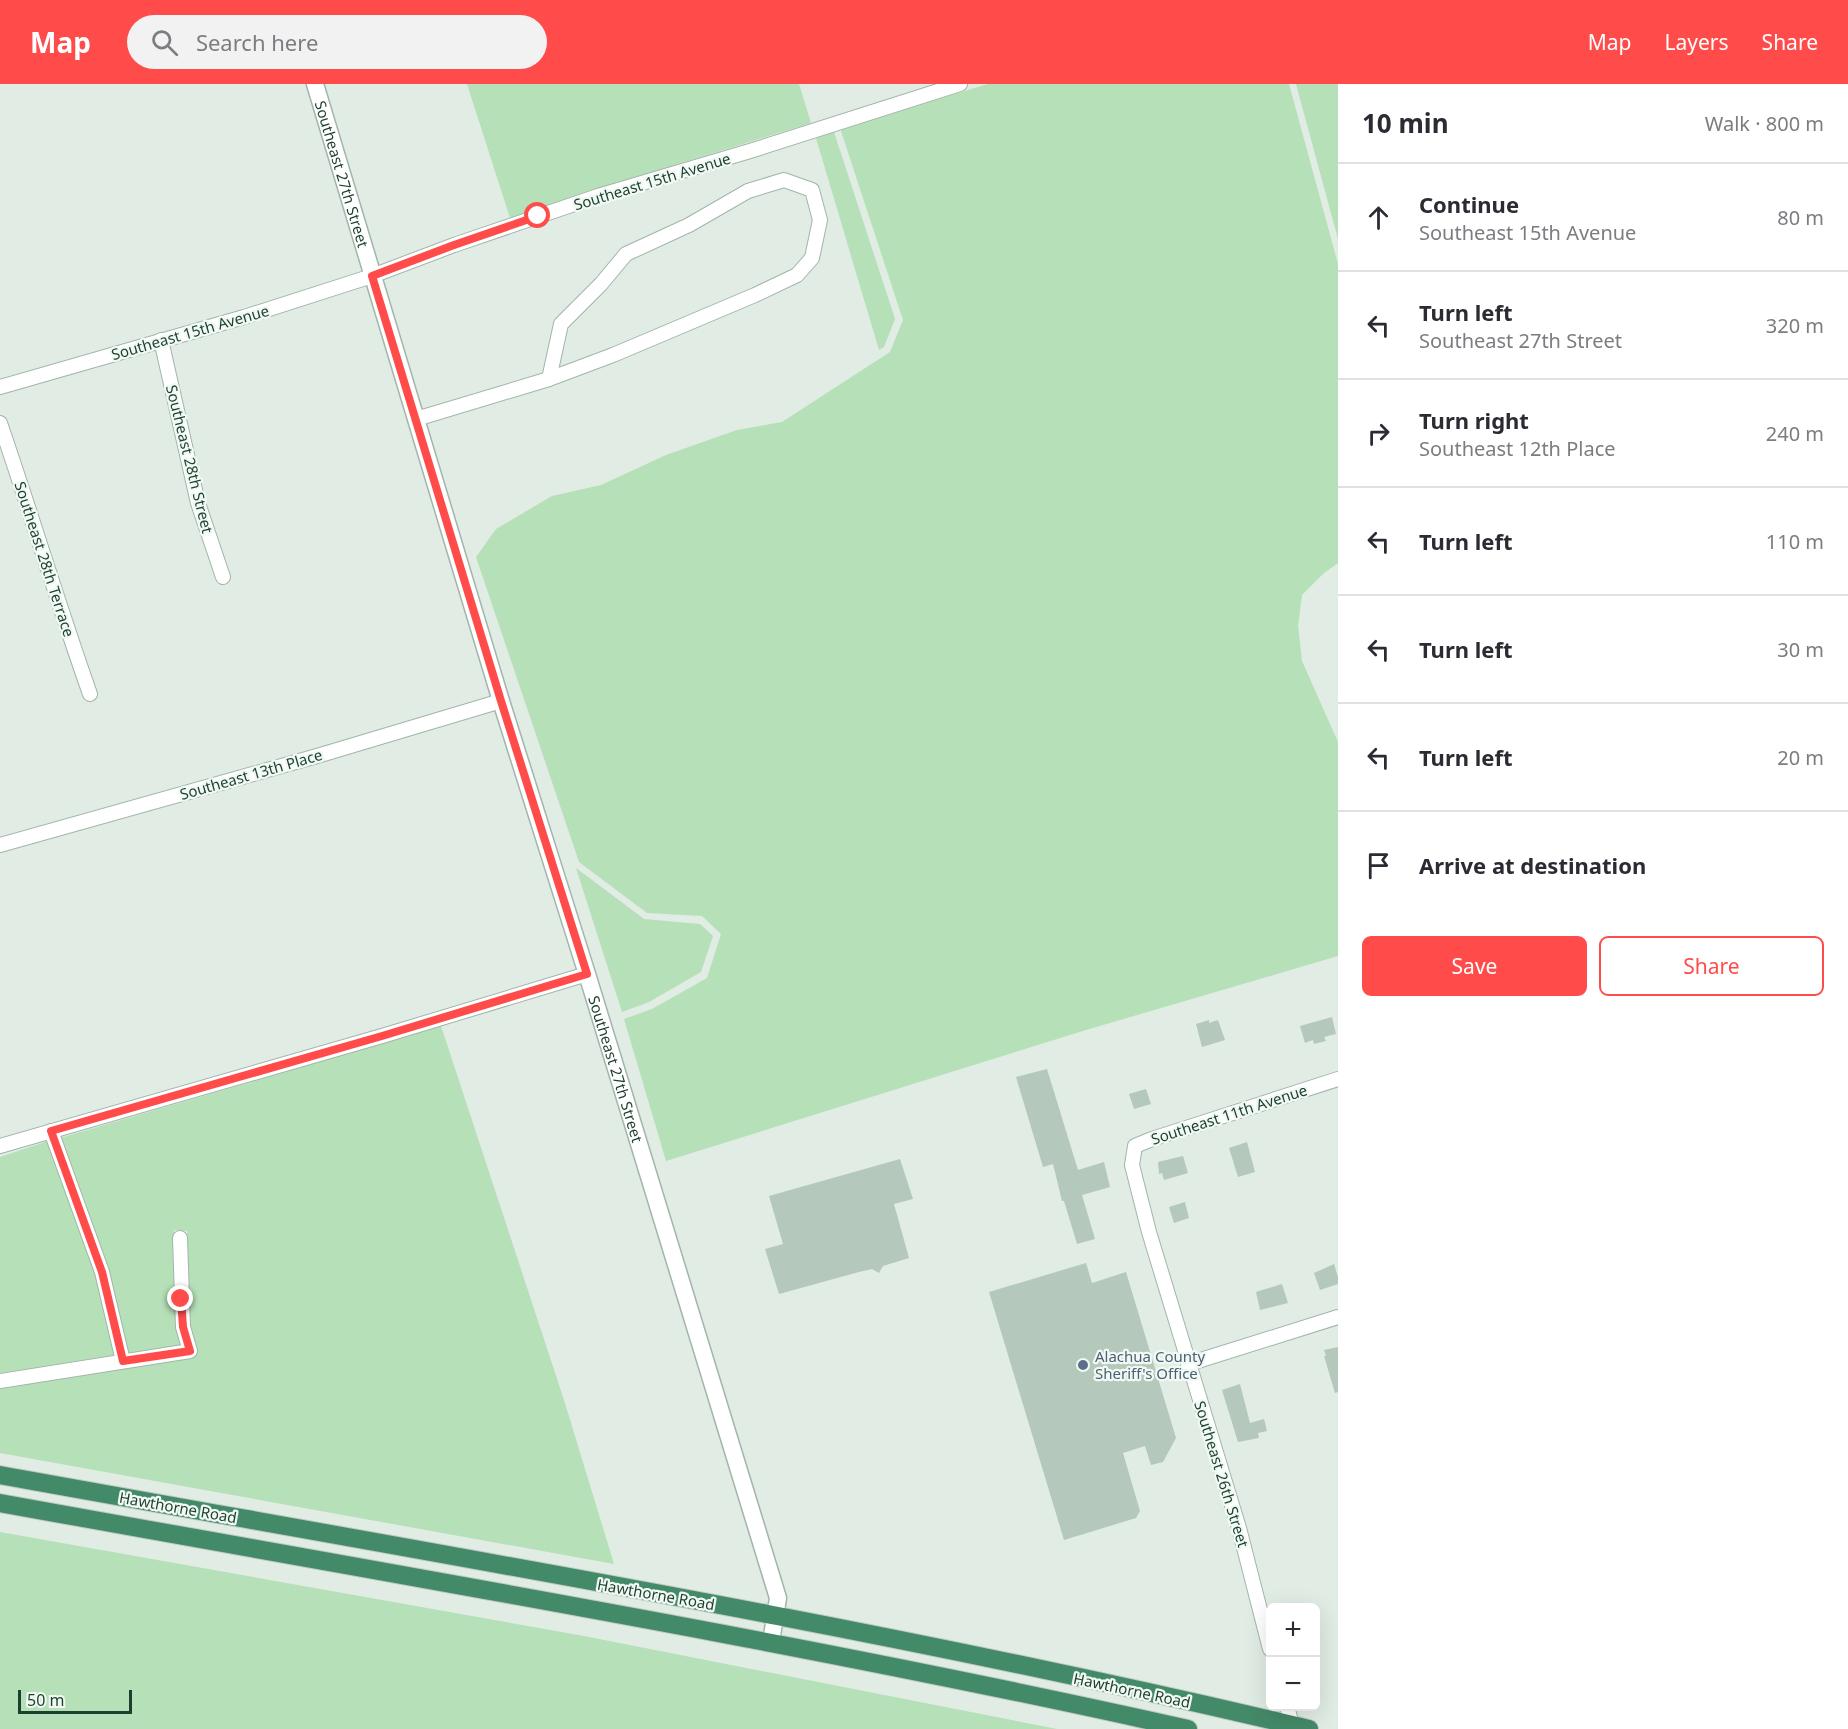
<!DOCTYPE html>
<html lang="en">
<head>
<meta charset="utf-8">
<style>
	:root { --surface:#fff; --page:#f2f2f3; --text:#2b2b33; --muted:#7c7c81; --line:#e1e1e2; --accent:#ff4c4b }
	body { margin:0; font-family:"Noto Sans",sans-serif; background:var(--page); color:var(--text) }
	.controls { position:absolute; right:18px; bottom:18px; display:grid; overflow:hidden; border-radius:9px; box-shadow:0 6px 24px #0002 }
	.controls button { width:54px; height:54px; display:grid; place-items:center; padding:0; border:0; border-bottom:2px solid var(--line); background:var(--surface); color:var(--text); font:30px sans-serif }
	.scale { position:absolute; left:18px; bottom:15px; width:114px; box-sizing:border-box; padding-left:6px; border:3px solid #1e3f2e; border-top:0; font-size:16px; line-height:21px; white-space:nowrap; color:#1e3f2e; -webkit-text-stroke:4px #f0f9f3; paint-order:stroke }
	.stop { position:absolute; width:18px; height:18px; margin:-14px; border:4px solid #ff4c4b; border-radius:50%; background:#fff }
	.stop.end { background:#ff4c4b; border-color:#fff; box-shadow:0 2px 6px #0008 }
	.list { margin:0; padding:0; list-style:none }
	h2 { display:flex; justify-content:space-between; align-items:center; height:78px; margin:0; padding:0 24px; font-size:26px }
	h2 small { font-size:20px; font-weight:400; color:var(--muted) }
	.list li { display:grid; grid-template-columns:39px 1fr auto; gap:18px; align-items:center; box-sizing:border-box; height:108px; padding:0 24px; border-top:2px solid var(--line) }
	.list b { display:block; font-size:22px; white-space:nowrap }
	.list p { margin:0; font-size:20px; white-space:nowrap; color:var(--muted) }
	.list em { font-size:20px; font-style:normal; color:var(--muted) }
	.actions { display:flex; gap:12px; padding:18px 24px }
	.actions a { flex:1; padding:14px 0; border:2px solid var(--accent); border-radius:9px; text-align:center; font-size:21px; color:var(--accent) }
	.actions .main { background:var(--accent); color:#fff }
	.icon { flex:none; width:33px; height:33px; fill:none; stroke:currentColor; stroke-width:2; stroke-linecap:round; stroke-linejoin:round }
	.map { position:relative; flex:none; width:1338px; height:1645px; overflow:hidden }
	header { display:flex; align-items:center; gap:36px; box-sizing:border-box; height:84px; padding:0 30px; background:var(--accent); color:#fff }
	header strong { font-size:28px }
	nav { display:flex; gap:33px; margin-inline-start:auto; font-size:21px }
	.search { width:420px; height:54px; background:var(--page); display:flex; align-items:center; gap:15px; box-sizing:border-box; padding:0 21px; border-radius:33px; color:var(--muted); font-size:22px }
	main { display:flex }
	aside { flex:1; background:var(--surface) }
	.map>svg:first-child { display:block }
	.green { fill:#b6e0b7 }
	.building { fill:#b5c8bc }
	.lines { fill:none; stroke-linecap:round; stroke-linejoin:round }
	.minor-casing { stroke:#a2b5aa; stroke-width:16 }
	.tertiary-casing { stroke:#a2b5aa; stroke-width:19 }
	.trunk-casing { stroke:#c0c9c4; stroke-width:20 }
	.minor { stroke:#fff; stroke-width:14 }
	.tertiary { stroke:#fff; stroke-width:16 }
	.trunk { stroke:#438a68; stroke-width:18 }
	.route { stroke:#ff4c4b; stroke-width:8 }
	.service-dot { fill:#5c6f8a; stroke:#f0f9f3; stroke-width:2 }
	.labels { text-anchor:middle; dominant-baseline:central; stroke-width:4.5; stroke-linejoin:round; paint-order:stroke }
	.street-label { font-size:15px; fill:#1e3f2e; stroke:#f0f9f3 }
	.service-label { font-size:15px; fill:#4e5e75; stroke:#f0f9f3; text-anchor:start }
</style>
</head>
<body>
<header>
<strong>Map</strong>
<div class="search"><svg class="icon" aria-label="search" viewBox="0 0 24 24"><circle cx="10" cy="10" r="6"/><path d="M15 15l6 6"/></svg>Search here</div>
<nav><a>Map</a><a>Layers</a><a>Share</a></nav>
</header>
<main>
<div class="map">
<svg width="1338" height="1645" viewBox="0 0 1338 1645">
	<rect width="100%" height="100%" fill="#e0ece4"/>
	<g class="green">
		<polygon points="467,0 799,0 811,39 596,105 510,134"/>
		<polygon points="988,0 1289,0 1338,180 1338,479 1324,489 1302,511 1298,542 1302,577 1338,658 1338,872 1086,946 666,1077 624,935 652,925 707,894 721,850 702,832 647,829 579,778 476,473 496,445 552,412 601,401 666,371 737,346 782,338 890,268 903,236 840,44"/>
		<polygon points="1296,0 1338,0 1338,155"/>
		<polygon points="834,48 895,235 884,263 879,266 816,54"/>
		<polygon points="576,784 644,835 700,840 713,852 701,888 649,918 622,928"/>
		<polygon points="441,942 564,1316 614,1480 0,1369 0,1305 191,1274 197,1265 189,1242 187,1147 174,1146 176,1243 181,1261 127,1269 60,1054"/>
		<polygon points="48,1057 96,1190 114,1271 0,1289 0,1073"/>
		<polygon points="0,1448 584,1552 1057,1645 0,1645"/>
	</g>
	<g class="building">
		<polygon points="1332,933 1336,950 1324,953 1326,957 1314,960 1313,956 1305,959 1300,942"/>
		<polygon points="1209,936 1209,939 1218,936 1225,956 1202,963 1196,940"/>
		<polygon points="1047,985 1078,1086 1104,1078 1110,1103 1082,1111 1095,1155 1077,1160 1064,1117 1062,1117 1053,1080 1043,1083 1016,993"/>
		<polygon points="1146,1005 1151,1020 1134,1025 1129,1010"/>
		<polygon points="1247,1058 1255,1088 1238,1093 1229,1064"/>
		<polygon points="1183,1072 1188,1089 1164,1096 1162,1089 1159,1090 1158,1078"/>
		<polygon points="900,1075 913,1115 894,1120 909,1174 883,1182 879,1189 872,1185 859,1188 779,1210 765,1165 783,1160 769,1112"/>
		<polygon points="1185,1118 1189,1134 1174,1139 1169,1123"/>
		<polygon points="1086,1179 1092,1199 1126,1188 1176,1354 1163,1378 1151,1381 1145,1362 1123,1369 1140,1427 1136,1434 1064,1456 989,1208"/>
		<polygon points="1334,1180 1338,1193 1338,1200 1320,1206 1314,1189"/>
		<polygon points="1282,1200 1288,1219 1260,1226 1256,1208"/>
		<polygon points="1338,1263 1338,1308 1335,1309 1324,1272 1326,1272 1324,1266"/>
		<polygon points="1240,1300 1250,1339 1264,1335 1267,1347 1258,1349 1259,1354 1238,1358 1222,1306"/>
	</g>
	<g class="lines">
		<defs>
			<g id="minor">
				<polygon points="784,96 812,106 820,136 812,174 797,191 755,211 613,271 549,295 561,240 601,200 626,170 689,141 748,107"/>
				<polyline points="161,256 198,419 223,493"/>
				<polyline points="0,303 244,233 372,192 454,161 598,112 750,67 960,0"/>
				<polyline points="416,335 549,295"/>
				<path d="M 0,339 C 31,429 58,520 90,610"/>
				<polyline points="0,761 317,672 501,617"/>
				<polyline points="51,1047 102,1188 123,1277"/>
				<polyline points="0,1062 382,952 587,890"/>
				<polyline points="1188,1280 1338,1233"/>
				<polyline points="0,1297 190,1267 183,1243 180,1154"/>
				<polyline points="1270,1565 1239,1444 1149,1148 1132,1081 1135,1062 1152,1055 1338,995"/>
				<polyline points="1287,1622 1293,1645"/>
			</g>
			<g id="tertiary">
				<path id="s1" d="M 315,0 L 501,617 L 587,890 L 778,1514 L 771,1558"/>
			</g>
			<g id="trunk">
				<path d="M 0,1391 C 437,1470 876,1542 1309,1645"/>
				<path d="M 0,1419 C 397,1491 795,1557 1188,1645"/>
			</g>
		</defs>
		<use href="#minor" class="minor-casing"/>
		<use href="#tertiary" class="tertiary-casing"/>
		<use href="#trunk" class="trunk-casing"/>
		<use href="#minor" class="minor"/>
		<use href="#tertiary" class="tertiary"/>
		<use href="#trunk" class="trunk"/>
	</g>
	<g class="lines">
		<polyline class="route" points="181,1215 183,1243 190,1267 123,1277 102,1188 51,1047 382,952 587,890 501,617 372,192 454,161 538,132"/>
	</g>
	<circle class="service-dot" cx="1083" cy="1281" r="6"/>
	<g class="labels">
		<g class="street-label">
			<text stroke="none"><textPath href="#s1" startOffset="94">Southeast 27th Street</textPath></text>
			<text transform="translate(652 97) rotate(-17)">Southeast 15th Avenue</text>
			<text transform="translate(190 248) rotate(-16)">Southeast 15th Avenue</text>
			<text transform="translate(190 375) rotate(76)">Southeast 28th Street</text>
			<text transform="translate(45 475) rotate(72)">Southeast 28th Terrace</text>
			<text transform="translate(251 690) rotate(-16)">Southeast 13th Place</text>
			<text stroke="none"><textPath href="#s1" startOffset="1030">Southeast 27th Street</textPath></text>
			<text transform="translate(1229 1030) rotate(-18)">Southeast 11th Avenue</text>
			<text transform="translate(1222 1390) rotate(73)">Southeast 26th Street</text>
			<text transform="translate(178 1423) rotate(10)">Hawthorne Road</text>
			<text transform="translate(656 1510) rotate(10)">Hawthorne Road</text>
			<text transform="translate(1132 1606) rotate(12)">Hawthorne Road</text>
		</g>
		<g class="service-label">
			<text x="1095" y="1272">Alachua County<tspan x="1095" dy="17">Sheriff's Office</tspan></text>
		</g>
	</g>
</svg>
<div class="controls">
<button>+</button>
<button>−</button>
</div>
<div class="scale">50 m</div>
<div class="stop" style="left:538px;top:132px"></div>
<div class="stop end" style="left:181px;top:1215px"></div>
</div>
<aside>
<h2>10 min<small>Walk · 800 m</small></h2>
<ul class="list">
<li><svg class="icon" aria-label="ahead" viewBox="0 0 24 24"><path d="M12 20V5M6 11l6-6 6 6"/></svg><div><b>Continue</b><p>Southeast 15th Avenue</p></div><em>80 m</em></li>
<li><svg class="icon" aria-label="left" viewBox="0 0 24 24"><path d="M17 20v-9H6M10 6l-5 5 5 5"/></svg><div><b>Turn left</b><p>Southeast 27th Street</p></div><em>320 m</em></li>
<li><svg class="icon" aria-label="right" viewBox="0 0 24 24"><path d="M7 20v-9h11M14 6l5 5-5 5"/></svg><div><b>Turn right</b><p>Southeast 12th Place</p></div><em>240 m</em></li>
<li><svg class="icon" aria-label="left" viewBox="0 0 24 24"><path d="M17 20v-9H6M10 6l-5 5 5 5"/></svg><div><b>Turn left</b></div><em>110 m</em></li>
<li><svg class="icon" aria-label="left" viewBox="0 0 24 24"><path d="M17 20v-9H6M10 6l-5 5 5 5"/></svg><div><b>Turn left</b></div><em>30 m</em></li>
<li><svg class="icon" aria-label="left" viewBox="0 0 24 24"><path d="M17 20v-9H6M10 6l-5 5 5 5"/></svg><div><b>Turn left</b></div><em>20 m</em></li>
<li><svg class="icon" aria-label="arrive" viewBox="0 0 24 24"><path d="M6 21V4h12l-3 4 3 4H6"/></svg><div><b>Arrive at destination</b></div></li>
</ul>
<div class="actions"><a class="main">Save</a><a>Share</a></div>
</aside>
</main>
</body>
</html>
